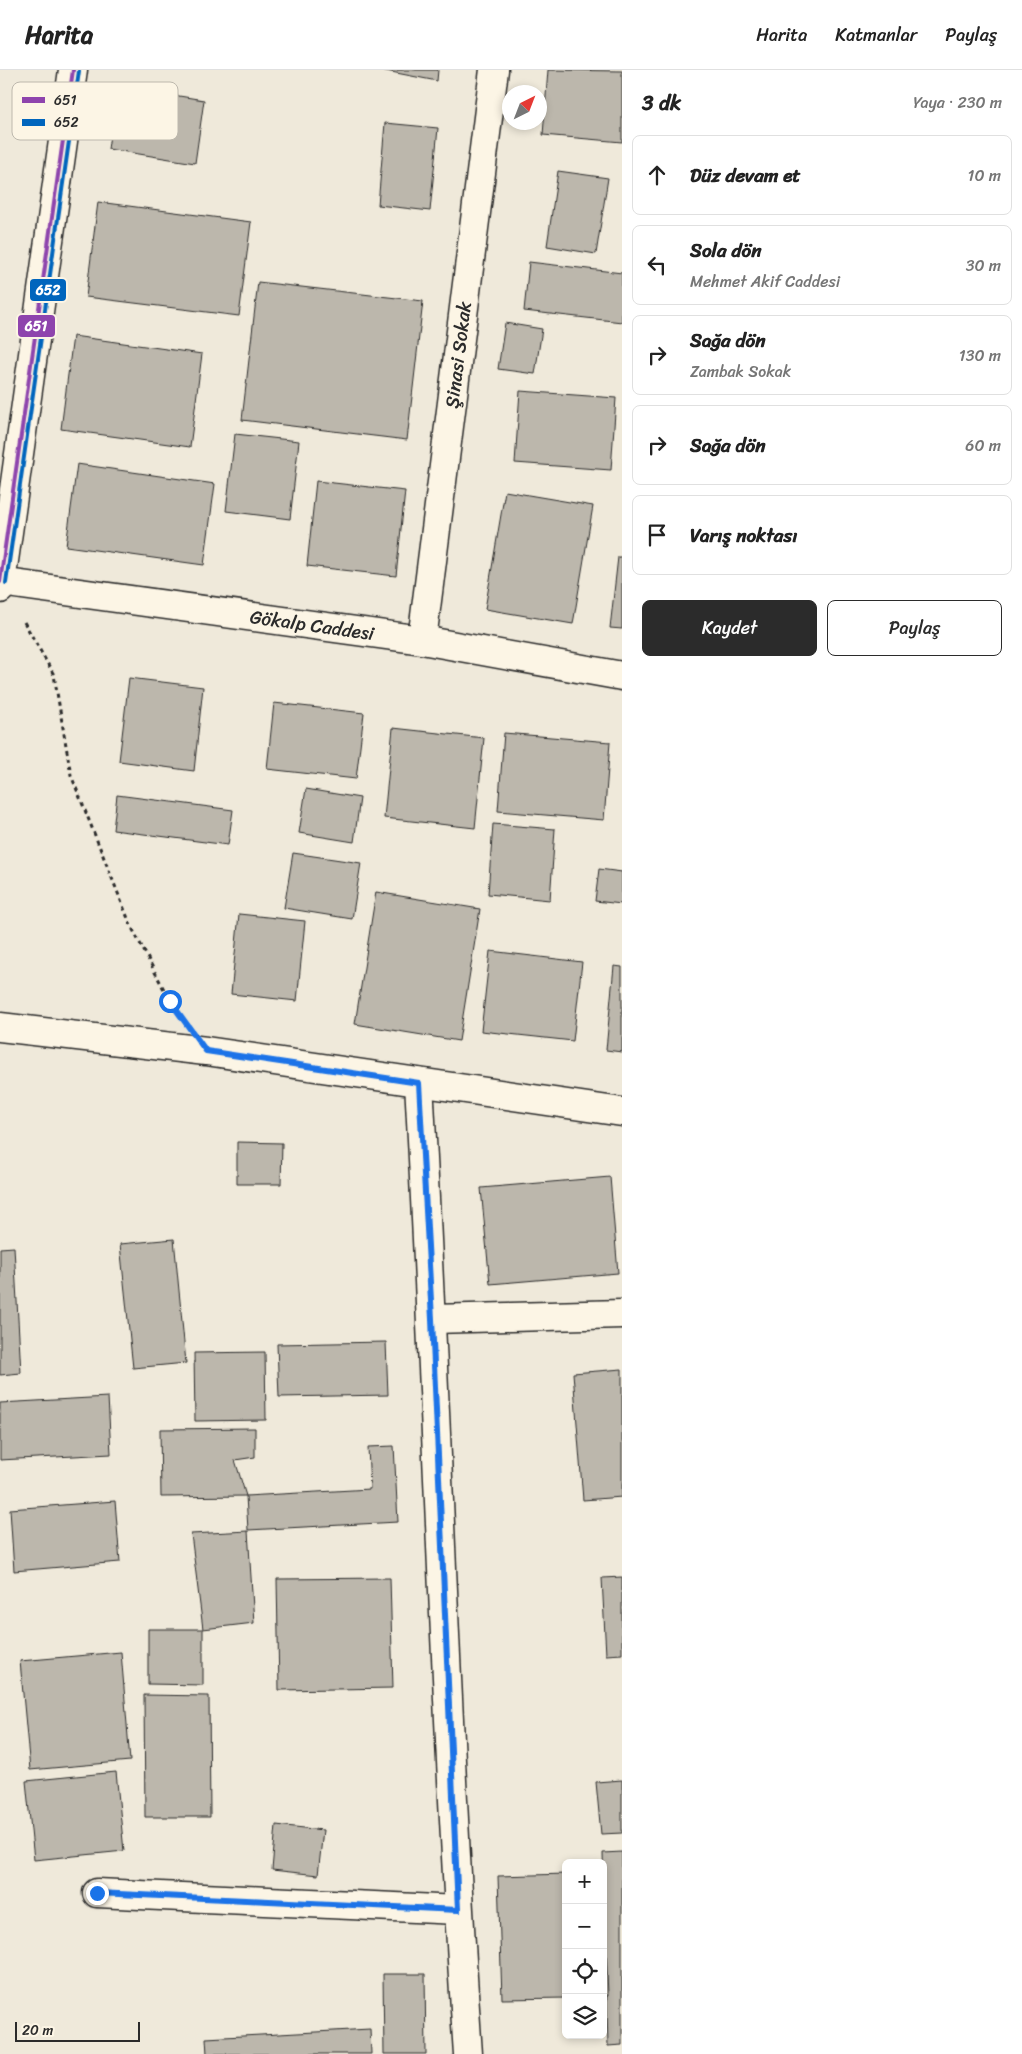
<!DOCTYPE html>
<html lang="tr">
<head>
<meta charset="utf-8">
<style>
	:root { --surface:#fff; --page:#f2f2f2; --text:#222; --muted:#767676; --line:#e0e0e0; --accent:#2b2b2b }
	body { margin:0; font-family:Sriracha,sans-serif; background:var(--page); color:var(--text) }
	.controls { position:absolute; right:15px; bottom:15px; display:grid; overflow:hidden; border-radius:8px; box-shadow:0 2px 8px #0003 }
	.controls button { width:45px; height:45px; display:grid; place-items:center; padding:0; border:0; border-bottom:1px solid var(--line); background:var(--surface); color:var(--text); font:25px sans-serif }
	.compass { position:absolute; left:502px; top:15px; width:45px; height:45px; border-radius:50%; background:var(--surface); box-shadow:0 2px 8px #0003; rotate:42deg }
	.scale { position:absolute; left:15px; bottom:12px; width:125px; box-sizing:border-box; padding-left:5px; border:2px solid #2b2b2b; border-top:0; font-size:14px; line-height:18px; white-space:nowrap; color:#2b2b2b; -webkit-text-stroke:4px #fcf5e5; paint-order:stroke }
	.stop { position:absolute; width:15px; height:15px; margin:-11px; border:4px solid #1a73e8; border-radius:50%; background:#fff }
	.stop.end { background:#1a73e8; border-color:#fff; box-shadow:0 1px 5px #0008 }
	.list { margin:0; padding:0; list-style:none }
	h2 { display:flex; justify-content:space-between; align-items:center; height:65px; margin:0; padding:0 20px; font-size:21px }
	h2 small { font-size:16px; font-weight:400; color:var(--muted) }
	.list li { display:grid; grid-template-columns:32px 1fr auto; gap:15px; align-items:center; box-sizing:border-box; height:80px; margin:0 10px 10px; padding:0 10px; border:1px solid var(--line); border-radius:8px }
	.list b { display:block; font-size:19px; white-space:nowrap }
	.list p { margin:0; font-size:16px; white-space:nowrap; color:var(--muted) }
	.list em { font-size:16px; font-style:normal; color:var(--muted) }
	.actions { display:flex; gap:10px; padding:15px 20px }
	.actions a { flex:1; padding:11px 0; border:1px solid var(--accent); border-radius:8px; text-align:center; font-size:18px; color:var(--accent) }
	.actions .main { background:var(--accent); color:#fff }
	.icon { flex:none; width:28px; height:28px; fill:none; stroke:currentColor; stroke-width:2; stroke-linecap:round; stroke-linejoin:round }
	.map { position:relative; flex:none; width:622px; height:1984px; overflow:hidden }
	header { display:flex; align-items:center; gap:30px; box-sizing:border-box; height:70px; padding:0 25px; background:var(--surface); border-bottom:1px solid var(--line) }
	header strong { font-size:24px }
	nav { display:flex; gap:28px; margin-inline-start:auto; font-size:18px }
	main { display:flex }
	aside { flex:1; background:var(--surface) }
	.map>svg:first-child { display:block }
	.building { fill:#bcb7ac; stroke:#2b2b2b }
	.lines { fill:none; stroke-linecap:round; stroke-linejoin:round }
	.minor-casing { stroke:#2b2b2b; stroke-width:31 }
	.path { stroke:#2b2b2b; stroke-width:3; stroke-dasharray:4 4; stroke-linecap:butt }
	.minor { stroke:#fcf5e5; stroke-width:28 }
	.bus-1-casing { stroke:#fcf5e5; stroke-width:8 }
	.bus-2-casing { stroke:#fcf5e5; stroke-width:8 }
	.bus-1 { stroke:#8e44ad; stroke-width:4 }
	.bus-2 { stroke:#0065bd; stroke-width:4 }
	.route { stroke:#1a73e8; stroke-width:6 }
	.labels { text-anchor:middle; dominant-baseline:central; stroke-width:4; stroke-linejoin:round; paint-order:stroke }
	.street-label { font-size:19px; fill:#2b2b2b; stroke:#fcf5e5 }
	.key { fill:#fcf5e5; stroke:#bdb8ad; stroke-width:1 }
	.key-label { font-size:14px; fill:#2b2b2b }
	.line-badge { stroke:#fcf5e5; stroke-width:2 }
	.badge-label { font-size:14px; text-anchor:middle; font-weight:bold; fill:#fff }
</style>
</head>
<body>
<header>
<strong>Harita</strong>
<nav><a>Harita</a><a>Katmanlar</a><a>Paylaş</a></nav>
</header>
<main>
<div class="map">
<svg width="622" height="1984" viewBox="0 0 622 1984">
	<rect width="100%" height="100%" fill="#efe9da"/>
	<filter id="ink" filterUnits="userSpaceOnUse"><feTurbulence type="fractalNoise" baseFrequency=".02" numOctaves="2"/><feDisplacementMap in="SourceGraphic" scale="10" xChannelSelector="R" yChannelSelector="G"/><feConvolveMatrix kernelMatrix="1 2 1 2 8 2 1 2 1" color-interpolation-filters="sRGB"/></filter>
	<g filter="url(#ink)">
		<g class="building">
			<polygon points="381,0 438,0 437,11"/>
			<polygon points="548,0 622,1 622,72 543,65"/>
			<polygon points="117,16 204,30 195,93 108,79"/>
			<polygon points="385,53 438,58 430,141 378,135"/>
			<polygon points="558,101 608,108 596,184 547,176"/>
			<polygon points="98,132 251,152 239,246 86,227"/>
			<polygon points="529,192 622,203 622,252 524,241"/>
			<polygon points="258,212 423,231 407,370 242,350"/>
			<polygon points="505,253 542,259 535,304 498,299"/>
			<polygon points="73,266 202,284 190,377 61,359"/>
			<polygon points="520,321 616,328 611,400 515,393"/>
			<polygon points="235,364 299,371 290,449 226,441"/>
			<polygon points="77,394 215,414 204,495 66,476"/>
			<polygon points="316,411 405,421 396,506 307,496"/>
			<polygon points="505,421 593,436 573,554 485,539"/>
			<polygon points="618,487 622,487 622,559 610,558"/>
			<polygon points="129,608 203,617 194,701 119,691"/>
			<polygon points="274,633 364,643 356,709 267,699"/>
			<polygon points="393,658 484,668 475,758 384,748"/>
			<polygon points="504,663 610,672 604,750 498,741"/>
			<polygon points="306,719 360,728 354,772 299,763"/>
			<polygon points="117,725 233,740 228,775 113,760"/>
			<polygon points="493,754 555,759 550,830 488,824"/>
			<polygon points="293,783 361,793 352,849 284,838"/>
			<polygon points="599,799 622,802 622,834 595,831"/>
			<polygon points="376,822 480,839 459,971 355,954"/>
			<polygon points="239,844 305,851 297,931 231,924"/>
			<polygon points="490,881 582,892 573,971 481,961"/>
			<polygon points="614,896 622,897 622,982 606,980"/>
			<polygon points="237,1072 282,1073 281,1114 237,1114"/>
			<polygon points="610,1107 618,1203 490,1214 481,1118"/>
			<polygon points="174,1169 186,1293 133,1298 120,1174"/>
			<polygon points="14,1177 21,1303 0,1305 0,1178"/>
			<polygon points="386,1272 388,1325 279,1327 277,1274"/>
			<polygon points="265,1282 266,1350 195,1351 194,1283"/>
			<polygon points="622,1299 622,1427 583,1430 573,1303"/>
			<polygon points="108,1327 111,1384 0,1390 0,1333"/>
			<polygon points="255,1358 255,1387 235,1390 246,1426 161,1427 160,1359"/>
			<polygon points="394,1376 398,1452 248,1460 246,1426 370,1419 368,1377"/>
			<polygon points="115,1431 120,1492 14,1501 10,1439"/>
			<polygon points="248,1461 254,1553 203,1559 191,1464"/>
			<polygon points="622,1507 622,1584 606,1585 602,1508"/>
			<polygon points="390,1508 393,1618 279,1620 277,1509"/>
			<polygon points="148,1559 203,1559 203,1615 148,1614"/>
			<polygon points="121,1582 130,1691 30,1700 20,1591"/>
			<polygon points="144,1625 209,1626 210,1747 145,1747"/>
			<polygon points="116,1702 124,1781 34,1790 26,1711"/>
			<polygon points="622,1710 622,1763 601,1764 596,1712"/>
			<polygon points="276,1755 323,1760 318,1805 272,1800"/>
			<polygon points="622,1782 622,1975 608,1976 603,1783"/>
			<polygon points="603,1803 608,1926 603,1927"/>
			<polygon points="566,1804 566,1928 502,1929 498,1806"/>
			<polygon points="383,1904 425,1904 426,1984 384,1984"/>
			<polygon points="370,1959 371,1984 207,1984 206,1968"/>
		</g>
		<g class="lines">
			<defs>
				<g id="minor">
					<polyline points="0,512 422,570 622,606"/>
					<polyline points="0,519 73,0"/>
					<polyline points="422,570 494,0"/>
					<polyline points="0,957 206,981 622,1042"/>
					<path d="M 419,1013 C 437,1337 446,1661 468,1984"/>
					<polyline points="433,1249 622,1244"/>
					<polyline points="97,1823 458,1840"/>
				</g>
			</defs>
			<use href="#minor" class="minor-casing"/>
			<polyline class="path" points="24,552 54,605 71,705 131,856 170,931 177,941"/>
			<use href="#minor" class="minor"/>
			<defs>
				<polyline id="bus-1" points="0,512 73,0"/>
				<polyline id="bus-2" points="6,513 79,1"/>
			</defs>
			<use href="#bus-1" class="bus-1-casing"/>
			<use href="#bus-2" class="bus-2-casing"/>
			<use href="#bus-1" class="bus-1"/>
			<use href="#bus-2" class="bus-2"/>
		</g>
	</g>
	<g class="lines" filter="url(#ink)">
		<polyline class="route" points="97,1823 458,1840 432,1249 419,1013 206,981 170,931"/>
	</g>
	<g class="labels">
		<g class="street-label">
			<text transform="translate(458 285) rotate(-83)">Şinasi Sokak</text>
			<text transform="translate(312 555) rotate(8)">Gökalp Caddesi</text>
		</g>
	</g>
	<rect x="12" y="12" width="166" height="58" rx="8" class="key"/>
	<rect x="22" y="27" width="23" height="6" fill="#8e44ad"/>
	<rect x="22" y="49" width="23" height="7" fill="#0065bd"/>
	<g class="key-label">
		<text x="54" y="35">651</text>
		<text x="54" y="57">652</text>
	</g>
	<g class="line-badge">
		<rect x="29" y="208" width="38" height="24" rx="5" fill="#0065bd"/>
		<rect x="17" y="244" width="39" height="24" rx="5" fill="#8e44ad"/>
	</g>
	<g class="badge-label">
		<text x="48" y="225">652</text>
		<text x="36" y="261">651</text>
	</g>
</svg>
<div class="controls">
<button>+</button>
<button>−</button>
<button><svg class="icon" aria-label="locate" viewBox="0 0 24 24"><circle cx="12" cy="12" r="6"/><path d="M12 2v4M12 18v4M2 12h4M18 12h4"/></svg></button>
<button><svg class="icon" aria-label="layers" viewBox="0 0 24 24"><path d="M12 4l9 5-9 5-9-5zM3 14l9 5 9-5"/></svg></button>
</div>
<svg class="compass" viewBox="-18 -18 36 36"><path d="M0-13l5 13h-10z" fill="#e53935"/><path d="M0 13l5-13h-10z" fill="#767676"/></svg>
<div class="scale">20 m</div>
<div class="stop" style="left:170px;top:931px"></div>
<div class="stop end" style="left:97px;top:1823px"></div>
</div>
<aside>
<h2>3 dk<small>Yaya · 230 m</small></h2>
<ul class="list">
<li><svg class="icon" aria-label="ahead" viewBox="0 0 24 24"><path d="M12 20V5M6 11l6-6 6 6"/></svg><div><b>Düz devam et</b></div><em>10 m</em></li>
<li><svg class="icon" aria-label="left" viewBox="0 0 24 24"><path d="M17 20v-9H6M10 6l-5 5 5 5"/></svg><div><b>Sola dön</b><p>Mehmet Akif Caddesi</p></div><em>30 m</em></li>
<li><svg class="icon" aria-label="right" viewBox="0 0 24 24"><path d="M7 20v-9h11M14 6l5 5-5 5"/></svg><div><b>Sağa dön</b><p>Zambak Sokak</p></div><em>130 m</em></li>
<li><svg class="icon" aria-label="right" viewBox="0 0 24 24"><path d="M7 20v-9h11M14 6l5 5-5 5"/></svg><div><b>Sağa dön</b></div><em>60 m</em></li>
<li><svg class="icon" aria-label="arrive" viewBox="0 0 24 24"><path d="M6 21V4h12l-3 4 3 4H6"/></svg><div><b>Varış noktası</b></div></li>
</ul>
<div class="actions"><a class="main">Kaydet</a><a>Paylaş</a></div>
</aside>
</main>
</body>
</html>
